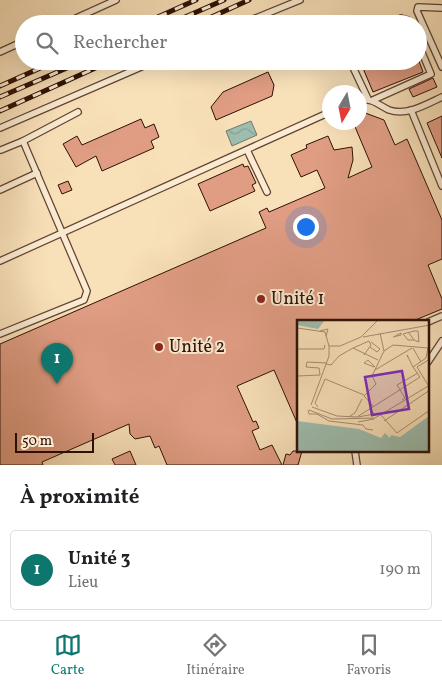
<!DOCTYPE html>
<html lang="fr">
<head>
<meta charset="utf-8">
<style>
	:root { --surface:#fff; --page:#f6f6f6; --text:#202124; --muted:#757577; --line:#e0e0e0; --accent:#0f766e }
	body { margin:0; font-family:Vollkorn,serif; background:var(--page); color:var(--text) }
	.compass { position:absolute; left:322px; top:85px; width:45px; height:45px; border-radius:50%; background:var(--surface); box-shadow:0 5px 20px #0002; rotate:190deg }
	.scale { position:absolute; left:15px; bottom:12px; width:79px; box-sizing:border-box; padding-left:5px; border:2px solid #2f1004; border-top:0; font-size:14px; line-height:18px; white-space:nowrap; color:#2f1004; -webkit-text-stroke:4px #faebd2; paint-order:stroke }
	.you { position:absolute; left:305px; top:226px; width:18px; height:18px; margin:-12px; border:4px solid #fff; border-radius:50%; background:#1a73e8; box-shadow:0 0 0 8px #1a73e833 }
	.badge { display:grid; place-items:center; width:32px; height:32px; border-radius:50%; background:var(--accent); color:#fff; font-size:16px; font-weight:700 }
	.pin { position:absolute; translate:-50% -41px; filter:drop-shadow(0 1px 2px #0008) }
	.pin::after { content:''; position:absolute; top:26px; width:18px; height:15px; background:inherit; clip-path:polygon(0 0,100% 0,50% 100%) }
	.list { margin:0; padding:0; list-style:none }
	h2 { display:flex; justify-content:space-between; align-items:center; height:65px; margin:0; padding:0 20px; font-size:21px }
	h2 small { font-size:16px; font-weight:400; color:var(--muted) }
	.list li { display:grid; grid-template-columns:32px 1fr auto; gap:15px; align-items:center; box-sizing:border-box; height:80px; margin:0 10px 10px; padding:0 10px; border:1px solid var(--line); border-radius:5px }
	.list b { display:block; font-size:19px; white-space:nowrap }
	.list p { margin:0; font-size:16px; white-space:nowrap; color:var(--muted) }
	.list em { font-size:16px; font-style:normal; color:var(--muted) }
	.icon { flex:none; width:28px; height:28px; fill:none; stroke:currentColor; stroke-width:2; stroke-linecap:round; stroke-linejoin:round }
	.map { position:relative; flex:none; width:442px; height:465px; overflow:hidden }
	.search { position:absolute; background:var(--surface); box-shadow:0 5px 20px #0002; left:15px; right:15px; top:15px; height:55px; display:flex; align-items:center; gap:12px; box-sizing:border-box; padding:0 18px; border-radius:28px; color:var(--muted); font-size:19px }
	.sheet { height:155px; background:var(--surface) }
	nav { display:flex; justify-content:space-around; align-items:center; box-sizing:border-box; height:70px; border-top:1px solid var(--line); background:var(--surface); font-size:14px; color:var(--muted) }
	nav a { display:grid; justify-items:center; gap:2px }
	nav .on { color:var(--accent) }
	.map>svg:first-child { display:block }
	.water { fill:url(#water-waves); stroke:#71786b }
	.building { fill:#e09d84; stroke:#2f1004 }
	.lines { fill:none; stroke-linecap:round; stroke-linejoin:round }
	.lane-casing { stroke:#614431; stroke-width:8 }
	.lane { stroke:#faebd2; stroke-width:5.5 }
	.rail-casing { stroke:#2f1004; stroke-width:5 }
	.rail { stroke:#faebd2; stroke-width:3; stroke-dasharray:9; stroke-linecap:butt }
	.poi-dot { fill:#8f2418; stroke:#faebd2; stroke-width:2 }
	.labels { text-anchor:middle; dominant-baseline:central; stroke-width:4; stroke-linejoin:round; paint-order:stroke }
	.poi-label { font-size:18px; fill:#2f1004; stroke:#faebd2; text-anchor:start }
	.inset-road { fill:none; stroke:#a88d71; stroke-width:1 }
	.view { fill:#7b2cbf; fill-opacity:0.15; stroke:#7b2cbf; stroke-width:2.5 }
	.inset-edge { fill:none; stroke:#2f1004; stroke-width:2.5 }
</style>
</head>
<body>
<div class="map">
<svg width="442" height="465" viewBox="0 0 442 465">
	<defs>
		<pattern id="water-waves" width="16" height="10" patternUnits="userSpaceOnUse" patternTransform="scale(1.25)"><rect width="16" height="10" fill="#9dbdaf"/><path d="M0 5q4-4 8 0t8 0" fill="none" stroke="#88a195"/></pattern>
	</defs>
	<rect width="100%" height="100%" fill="#f8e0b9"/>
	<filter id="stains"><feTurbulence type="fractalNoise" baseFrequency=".004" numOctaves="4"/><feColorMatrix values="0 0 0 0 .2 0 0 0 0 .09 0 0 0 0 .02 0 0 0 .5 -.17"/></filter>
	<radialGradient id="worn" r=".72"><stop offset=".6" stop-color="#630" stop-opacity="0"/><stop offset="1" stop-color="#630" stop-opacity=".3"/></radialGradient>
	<polygon class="water" points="251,121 257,135 232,146 226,131"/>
	<g class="building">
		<polygon points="360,61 419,61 423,72 373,92"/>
		<polygon points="268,72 274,85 272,96 216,120 211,107 223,92"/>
		<polygon points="433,78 437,87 413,97 409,89"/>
		<polygon points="360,111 384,120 395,145 407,139 442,220 442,259 428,265 442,299 442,309 413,321 298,321 298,425 274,370 237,386 253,422 256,421 259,428 252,431 260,450 272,445 282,465 167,465 159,446 155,448 150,436 135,439 130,434 129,424 42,462 43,465 0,465 0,344 266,228 259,212 267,208 269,212 325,188 317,170 301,177 291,155 307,148 306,145 328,136 334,150 352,147 353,160 348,178 372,167 353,122 360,122"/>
		<polygon points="442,116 442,158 427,123"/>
		<polygon points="141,119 145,128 154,124 159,137 151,141 154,148 102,171 96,156 76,167 63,144 77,136 82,145"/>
		<polygon points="243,164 244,167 248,166 256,183 252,185 255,191 210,211 198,184"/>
		<polygon points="68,181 72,190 62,194 58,185"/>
		<polygon points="130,451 136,465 115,465 112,459"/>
		<polygon points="293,451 302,451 298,465 283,465 286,454 290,455"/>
	</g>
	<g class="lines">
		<defs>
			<g id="lane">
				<polyline points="442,8 418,7 417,11 442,67"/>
				<polyline points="63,24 116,0"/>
				<polyline points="241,24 300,0"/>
				<polyline points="390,24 401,18 408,20 410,24"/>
				<polyline points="0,52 24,41"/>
				<polyline points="350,61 368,99"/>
				<path d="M 360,100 C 373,98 378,105 389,110 C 407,116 425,105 442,97"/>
				<polyline points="373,100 431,74 418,43"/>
				<polyline points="411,110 442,186"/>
				<polyline points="0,128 155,61"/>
				<polyline points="1,150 23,141"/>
				<polyline points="247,150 267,192"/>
				<polyline points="0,190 37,173"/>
				<polyline points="0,261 330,112"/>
				<polyline points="428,322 442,316"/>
				<polyline points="0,334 84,300 87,291 23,141 78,112"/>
				<polyline points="428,362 442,341"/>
				<polyline points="355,451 357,465"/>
			</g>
		</defs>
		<use href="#lane" class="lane-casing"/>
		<use href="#lane" class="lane"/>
		<defs>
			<g id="rail">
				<polyline points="142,24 196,0"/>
				<polyline points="169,24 224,0"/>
				<polyline points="196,24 249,0"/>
				<polyline points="0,86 56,61"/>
				<polyline points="0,97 83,61"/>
				<polyline points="0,111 111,61"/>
			</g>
		</defs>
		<use href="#rail" class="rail-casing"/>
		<use href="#rail" class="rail"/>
	</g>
	<g class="poi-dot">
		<circle cx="261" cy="299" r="5"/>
		<circle cx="159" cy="347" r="5"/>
	</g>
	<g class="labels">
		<g class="poi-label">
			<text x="271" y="299">Unité 1</text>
			<text x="169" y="347">Unité 2</text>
		</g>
	</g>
	<g transform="translate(297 320)">
		<rect width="132" height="132" fill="#f8e0b9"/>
		<path d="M 0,0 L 28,0 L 21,9 L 0,5 ZM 132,96 L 132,132 L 0,132 L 0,101 L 62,109 L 84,118 L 88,113 L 93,118 L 94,115 L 103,117 Z" fill="#9dbdaf"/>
		<path class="inset-road" d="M 0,8 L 28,12M 23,11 L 31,9 L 29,16M 117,11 L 121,11 L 122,22 L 117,20M 28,12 L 32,26 L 43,26 L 64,17 L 81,0M 83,13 L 87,31M 112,13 L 117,20 L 111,20 L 106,14 L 117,11M 66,17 L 133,5M 96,17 L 104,15 L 104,13 L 98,16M 73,27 L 80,32 L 83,29 L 74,22M 56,28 L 72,21 L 74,25 L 67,35M 116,28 L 124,42M 0,29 L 27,29 L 28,25M 111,37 L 110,35 L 116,47M 29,44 L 34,45 L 42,36 L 56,28 L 81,40M 77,47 L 67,43 L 71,40 L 78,47M 78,50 L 115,28M 0,56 L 23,55 L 22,48 L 9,47 L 10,42 L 29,43M 131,65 L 120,47 L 133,39M 105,80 L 108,78 L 100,65 L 121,53M 14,85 L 32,36 L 32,26M 15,87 L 40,96 L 60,97 L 123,57 L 116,47 L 129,38 L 131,28 L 96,25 L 87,31 L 75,56 L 79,64 L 67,76 L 76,86M 21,87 L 18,83 L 28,59 L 67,75M 11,90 L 12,94 L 20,94 L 32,101 L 66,105 L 69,109 L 76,110M 12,90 L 35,99 L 78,98 L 133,65M 84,95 L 100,113 L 133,90M 53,96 L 58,93 L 65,79M 61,97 L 77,94 L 73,88M 87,101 L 133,70M 61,102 L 77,99"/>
		<path class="view" d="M 105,51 L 112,89 L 75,95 L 68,57 Z"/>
		<rect width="132" height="132" class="inset-edge"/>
	</g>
	<rect width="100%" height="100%" filter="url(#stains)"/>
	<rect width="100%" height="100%" fill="url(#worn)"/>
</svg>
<svg class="compass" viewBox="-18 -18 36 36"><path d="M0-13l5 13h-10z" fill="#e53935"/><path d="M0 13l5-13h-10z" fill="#757577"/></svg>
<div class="scale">50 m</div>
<div class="you"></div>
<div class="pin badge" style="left:57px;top:384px">1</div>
<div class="search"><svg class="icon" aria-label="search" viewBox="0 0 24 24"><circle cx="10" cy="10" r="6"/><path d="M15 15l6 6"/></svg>Rechercher</div>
</div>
<section class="sheet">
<h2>À proximité<small></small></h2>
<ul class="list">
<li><span class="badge">1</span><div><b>Unité 3</b><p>Lieu</p></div><em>190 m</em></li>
</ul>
</section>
<nav>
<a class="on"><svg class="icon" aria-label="map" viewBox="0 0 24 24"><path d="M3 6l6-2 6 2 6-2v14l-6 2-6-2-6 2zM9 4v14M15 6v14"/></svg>Carte</a>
<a><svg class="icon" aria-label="directions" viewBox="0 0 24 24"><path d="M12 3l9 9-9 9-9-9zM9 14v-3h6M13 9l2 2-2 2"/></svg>Itinéraire</a>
<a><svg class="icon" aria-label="saved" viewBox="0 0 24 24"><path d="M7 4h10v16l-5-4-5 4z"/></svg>Favoris</a>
</nav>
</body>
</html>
